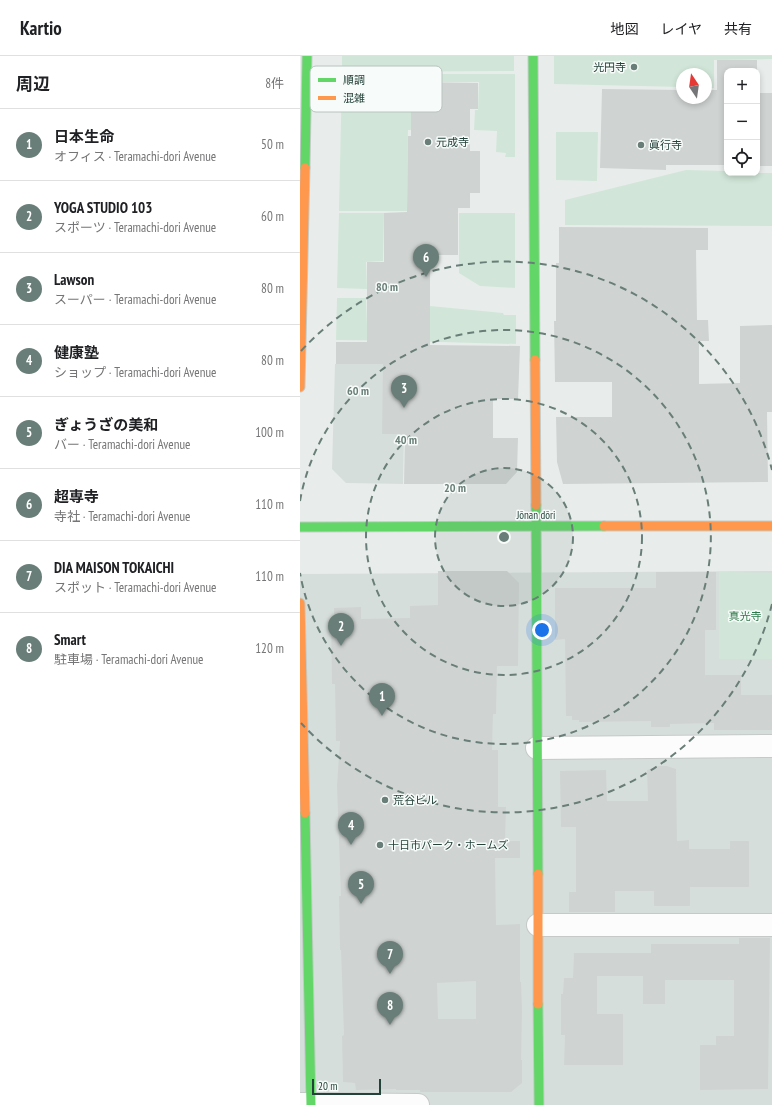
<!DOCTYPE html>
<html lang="ja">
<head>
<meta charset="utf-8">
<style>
	:root { --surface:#fff; --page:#f2f2f2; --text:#202124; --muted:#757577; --line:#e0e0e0; --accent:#697e78 }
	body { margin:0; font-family:"PT Sans Narrow","Noto Sans JP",sans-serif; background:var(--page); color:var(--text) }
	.controls { position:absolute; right:12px; top:12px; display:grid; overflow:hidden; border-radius:8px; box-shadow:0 2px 6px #0003 }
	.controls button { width:36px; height:36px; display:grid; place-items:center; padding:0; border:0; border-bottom:1px solid var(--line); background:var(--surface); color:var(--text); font:20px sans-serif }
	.compass { position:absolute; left:376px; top:12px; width:36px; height:36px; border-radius:50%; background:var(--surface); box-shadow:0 2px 6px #0003; rotate:347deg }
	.scale { position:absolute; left:12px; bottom:10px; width:69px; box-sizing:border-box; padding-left:4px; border:2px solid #24423a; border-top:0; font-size:11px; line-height:14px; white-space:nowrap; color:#24423a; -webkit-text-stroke:3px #f7fbf9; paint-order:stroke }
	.you { position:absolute; left:242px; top:574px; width:14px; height:14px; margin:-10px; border:3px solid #fff; border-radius:50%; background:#1a73e8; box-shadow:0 0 0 6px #1a73e833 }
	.badge { display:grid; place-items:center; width:26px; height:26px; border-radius:50%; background:var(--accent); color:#fff; font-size:13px; font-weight:700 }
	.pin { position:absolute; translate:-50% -33px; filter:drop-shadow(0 1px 2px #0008) }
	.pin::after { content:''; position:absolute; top:21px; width:14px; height:12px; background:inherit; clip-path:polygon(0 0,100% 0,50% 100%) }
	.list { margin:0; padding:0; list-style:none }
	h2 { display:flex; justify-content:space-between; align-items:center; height:52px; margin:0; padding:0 16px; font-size:17px }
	h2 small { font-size:13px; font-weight:400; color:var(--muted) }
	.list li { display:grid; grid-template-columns:26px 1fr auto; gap:12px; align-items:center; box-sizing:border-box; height:72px; padding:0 16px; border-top:1px solid var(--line) }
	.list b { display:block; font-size:15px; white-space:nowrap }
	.list p { margin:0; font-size:13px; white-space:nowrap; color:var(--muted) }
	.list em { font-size:13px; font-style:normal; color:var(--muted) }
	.icon { flex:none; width:22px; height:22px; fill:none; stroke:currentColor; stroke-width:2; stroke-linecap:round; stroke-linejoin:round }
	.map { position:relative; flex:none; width:472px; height:1049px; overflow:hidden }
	header { display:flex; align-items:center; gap:24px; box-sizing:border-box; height:56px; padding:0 20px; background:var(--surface); border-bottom:1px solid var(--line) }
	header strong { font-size:19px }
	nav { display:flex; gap:22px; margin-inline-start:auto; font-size:14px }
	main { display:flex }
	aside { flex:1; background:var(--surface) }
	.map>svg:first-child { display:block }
	.built { fill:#d6dedb }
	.green { fill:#d1e6d8 }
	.building { fill:#cfd4d2; fill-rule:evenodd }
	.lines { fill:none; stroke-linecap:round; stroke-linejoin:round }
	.street-casing { stroke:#c5cac8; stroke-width:24 }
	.fast-casing { stroke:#c3cbc8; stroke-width:11 }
	.slow-casing { stroke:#c3cbc8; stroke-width:11 }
	.street { stroke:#fcfcfc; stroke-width:22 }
	.fast { stroke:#63d668; stroke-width:9 }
	.slow { stroke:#ff974d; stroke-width:9 }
	.ring { fill:none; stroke:#697e78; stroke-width:2; stroke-dasharray:7 5 }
	.poi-dot { fill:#697e78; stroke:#f7fbf9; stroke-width:1.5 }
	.labels { text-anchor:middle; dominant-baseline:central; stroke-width:3; stroke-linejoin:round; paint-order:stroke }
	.poi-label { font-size:11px; fill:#24423a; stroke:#f7fbf9; text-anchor:start }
	.street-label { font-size:11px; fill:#24423a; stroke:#f7fbf9 }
	.park-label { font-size:11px; fill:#2d7a4b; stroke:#f7fbf9 }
	.key { fill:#f7fbf9; stroke:#b8c4c0; stroke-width:1 }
	.key-label { font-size:11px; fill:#24423a }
	.centre { fill:#697e78; stroke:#f7fbf9; stroke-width:2 }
	.ring-label { font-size:12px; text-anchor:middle; font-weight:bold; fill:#697e78; stroke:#f7fbf9; stroke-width:3; stroke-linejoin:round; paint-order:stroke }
</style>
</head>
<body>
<header>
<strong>Kartio</strong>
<nav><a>地図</a><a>レイヤ</a><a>共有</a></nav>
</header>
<main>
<aside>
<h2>周辺<small>8件</small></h2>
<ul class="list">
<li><span class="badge">1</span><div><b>日本生命</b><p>オフィス · Teramachi-dori Avenue</p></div><em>50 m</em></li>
<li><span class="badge">2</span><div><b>YOGA STUDIO 103</b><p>スポーツ · Teramachi-dori Avenue</p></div><em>60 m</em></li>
<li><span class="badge">3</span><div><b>Lawson</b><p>スーパー · Teramachi-dori Avenue</p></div><em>80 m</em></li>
<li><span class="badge">4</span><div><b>健康塾</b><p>ショップ · Teramachi-dori Avenue</p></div><em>80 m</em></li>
<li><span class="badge">5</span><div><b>ぎょうざの美和</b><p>バー · Teramachi-dori Avenue</p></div><em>100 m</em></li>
<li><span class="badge">6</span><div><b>超専寺</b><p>寺社 · Teramachi-dori Avenue</p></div><em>110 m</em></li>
<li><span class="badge">7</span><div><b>DIA MAISON TOKAICHI</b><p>スポット · Teramachi-dori Avenue</p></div><em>110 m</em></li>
<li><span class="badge">8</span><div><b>Smart</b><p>駐車場 · Teramachi-dori Avenue</p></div><em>120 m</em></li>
</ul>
</aside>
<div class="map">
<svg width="472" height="1049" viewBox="0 0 472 1049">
	<rect width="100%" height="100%" fill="#e8edeb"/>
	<g class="built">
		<polygon points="35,308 128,308 128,380 104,380 103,428 46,427 32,413"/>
		<polygon points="472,515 472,1049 0,1049 0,518"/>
	</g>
	<g class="green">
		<polygon points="42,0 214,0 214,15 42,16"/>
		<polygon points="254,0 472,0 472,3 414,4 414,32 406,32 406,18 382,18 382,31 254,28"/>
		<polygon points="42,18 215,18 215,101 205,101 206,97 196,96 197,75 174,74 175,54 178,54 179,26 111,26 111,74 108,74 107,155 39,155"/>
		<polygon points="256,76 298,76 297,125 256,124"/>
		<polygon points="386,114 427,115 427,117 472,117 472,170 265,169 265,144"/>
		<polygon points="39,157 84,157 83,205 66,206 67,233 37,232"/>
		<polygon points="159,157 215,157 215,232 180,230 159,217"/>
		<path d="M 37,242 L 66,242 L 67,270 L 130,270 L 130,250 L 203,257 L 204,259 L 216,259 L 216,288 C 156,287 96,284 36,284 Z"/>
		<polygon points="419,516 472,517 472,603 419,603"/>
	</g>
	<g class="building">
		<polygon points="417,4 457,4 457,37 472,37 472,110 457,110 457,15 427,15 427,109 366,109 366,114 300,112 302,33 382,34 382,42 406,42 406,34 417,34"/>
		<polygon points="111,26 178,27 178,53 170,53 170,95 180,95 180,137 170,137 170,152 158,152 158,199 130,199 130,289 220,290 218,343 193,343 193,382 218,382 217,416 206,428 104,428 105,378 82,378 83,308 36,308 36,286 67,286 67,206 84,206 84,157 107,156 108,80 111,80"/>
		<polygon points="259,171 408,172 408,194 396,194 397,264 408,264 409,285 399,285 399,328 440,327 440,270 472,269 472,356 467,356 468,426 263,428 257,406 256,361 312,361 312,326 255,326 254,265 256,265 256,207 259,207"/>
		<path d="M 138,515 L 207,515 L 219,527 L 218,610 L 197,610 L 196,658 L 193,658 L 192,694 L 198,694 L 198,751 L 206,751 L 205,785 L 220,785 L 220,802 L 195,802 L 196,869 L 220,868 L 220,926 L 221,926 L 222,955 L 221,1004 L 222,1004 L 222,1027 L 211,1036 L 120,1036 L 120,1034 L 96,1034 L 96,1033 L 56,1034 L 55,1027 L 43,1026 L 42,980 L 44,979 L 41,894 L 40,894 L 39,840 L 41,840 L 37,730 L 40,685 L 36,685 L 35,628 L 32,628 L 31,561 L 34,561 L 34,552 L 61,551 L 61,563 L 110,562 L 110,550 L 138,549 ZM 176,925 L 176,963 L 138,963 L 137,927 Z"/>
		<polygon points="356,516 416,516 416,574 405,574 405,619 441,619 441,639 472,639 472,674 414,674 414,667 370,668 370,671 351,671 351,665 279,666 279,664 272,664 272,660 266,660 265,583 255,584 255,532 356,532"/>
		<polygon points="358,710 367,710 376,713 377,785 389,784 389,793 430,793 430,785 449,785 449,831 390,831 390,850 354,850 354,835 315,835 315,856 269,856 269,836 276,836 276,771 261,771 260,715 306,714 307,745 348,745 347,714"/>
		<polygon points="439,882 470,882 468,1033 400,1034 400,989 416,989 416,980 434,980 434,924 365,924 365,948 343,948 343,920 297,920 297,958 323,958 323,1009 264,1009 265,979 261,979 261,938 263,938 264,922 273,922 274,897 351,897 351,888 439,888"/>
	</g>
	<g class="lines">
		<defs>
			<g id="street">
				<polyline points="237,692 472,690"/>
				<polyline points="238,869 472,869"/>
				<polyline points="0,1048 118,1049"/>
			</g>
			<g id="fast">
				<polyline points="233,0 235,304"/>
				<polyline points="5,112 7,0"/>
				<polyline points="236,449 238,818"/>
				<polyline points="0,471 304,470"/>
				<polyline points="5,757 11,1049"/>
				<polyline points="238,948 239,1049"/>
			</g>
			<g id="slow">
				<polyline points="235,304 236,449"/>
				<polyline points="0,331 5,112"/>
				<polyline points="304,470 472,470"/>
				<polyline points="0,547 5,757"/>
				<polyline points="238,818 238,948"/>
			</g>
		</defs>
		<use href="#street" class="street-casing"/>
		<use href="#fast" class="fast-casing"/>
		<use href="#slow" class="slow-casing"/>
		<use href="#street" class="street"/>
		<use href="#fast" class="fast"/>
		<use href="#slow" class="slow"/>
	</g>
	<circle cx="204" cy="481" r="69" fill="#697e78" fill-opacity=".12"/>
	<g class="ring">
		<circle cx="204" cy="481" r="69"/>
		<circle cx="204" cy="481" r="138"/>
		<path d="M0 445A207 207 0 1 1 0 517"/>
		<path d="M472 548A276 276 0 0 1 1 667M1 295A276 276 0 0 1 472 414"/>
	</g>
	<g class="poi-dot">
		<circle cx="334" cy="11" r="4"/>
		<circle cx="128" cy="86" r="4"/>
		<circle cx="341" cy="89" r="4"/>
		<circle cx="85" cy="744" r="4"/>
		<circle cx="80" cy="789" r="4"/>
	</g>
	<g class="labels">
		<g class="poi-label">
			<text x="326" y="11" text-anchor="end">光円寺</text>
			<text x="136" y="86">元成寺</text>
			<text x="349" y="89">眞行寺</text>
			<text x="93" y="744">荒谷ビル</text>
			<text x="88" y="789">十日市パーク・ホームズ</text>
		</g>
		<g class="street-label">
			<text x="236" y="459">Jōnan dōri</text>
		</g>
		<g class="park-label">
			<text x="445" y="560">真光寺</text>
		</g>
	</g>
	<rect x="10" y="10" width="132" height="46" rx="6" class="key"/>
	<rect x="18" y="22" width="18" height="4" fill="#63d668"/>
	<rect x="18" y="40" width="18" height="4" fill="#ff974d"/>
	<g class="key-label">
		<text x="43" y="28">順調</text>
		<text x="43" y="46">混雑</text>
	</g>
	<circle cx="204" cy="481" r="6" class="centre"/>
	<g class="ring-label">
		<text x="87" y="235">80 m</text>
		<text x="58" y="339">60 m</text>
		<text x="106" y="388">40 m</text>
		<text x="155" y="436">20 m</text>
	</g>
</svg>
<div class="controls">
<button>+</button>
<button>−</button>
<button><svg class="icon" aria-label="locate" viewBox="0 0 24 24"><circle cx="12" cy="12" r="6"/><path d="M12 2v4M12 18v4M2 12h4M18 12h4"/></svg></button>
</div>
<svg class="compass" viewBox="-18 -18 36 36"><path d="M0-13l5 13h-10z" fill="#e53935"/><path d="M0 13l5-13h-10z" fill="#757577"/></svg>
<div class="scale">20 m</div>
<div class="you"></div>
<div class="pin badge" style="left:82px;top:660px">1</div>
<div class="pin badge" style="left:41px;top:590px">2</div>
<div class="pin badge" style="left:104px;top:352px">3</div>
<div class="pin badge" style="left:51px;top:789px">4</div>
<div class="pin badge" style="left:61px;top:848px">5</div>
<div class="pin badge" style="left:126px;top:221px">6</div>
<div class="pin badge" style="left:90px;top:918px">7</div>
<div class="pin badge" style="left:90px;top:969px">8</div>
</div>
</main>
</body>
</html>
